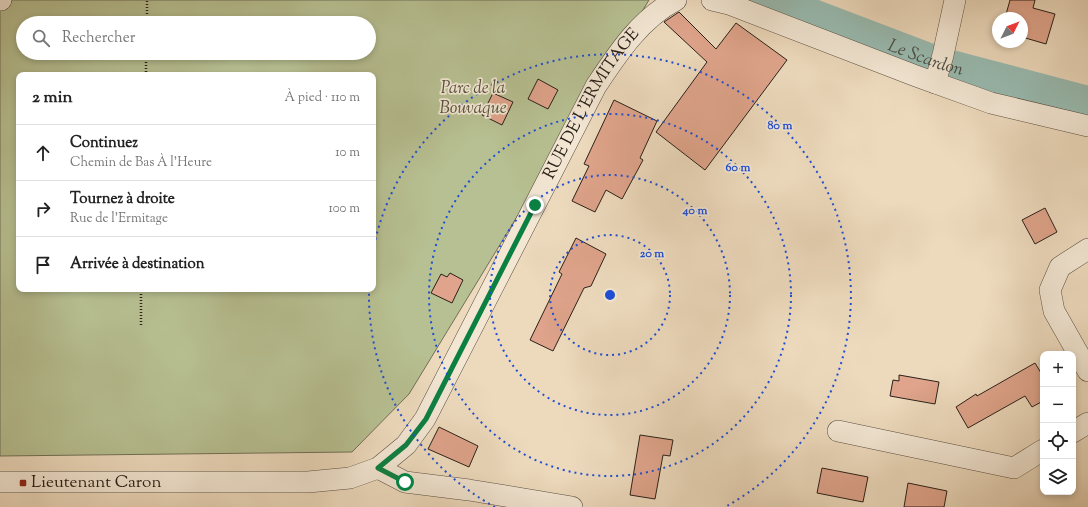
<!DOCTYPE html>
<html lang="fr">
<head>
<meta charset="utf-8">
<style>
	:root { --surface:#fff; --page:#f6f6f6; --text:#222; --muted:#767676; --line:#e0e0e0 }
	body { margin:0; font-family:"Sorts Mill Goudy",serif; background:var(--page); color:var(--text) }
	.controls { position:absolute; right:12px; bottom:12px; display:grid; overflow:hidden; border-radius:8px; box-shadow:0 2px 6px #0003 }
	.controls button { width:36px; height:36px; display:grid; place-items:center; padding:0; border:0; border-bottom:1px solid var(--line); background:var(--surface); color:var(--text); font:20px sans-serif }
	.compass { position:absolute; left:992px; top:12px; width:36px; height:36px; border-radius:50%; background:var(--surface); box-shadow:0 2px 6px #0003; rotate:48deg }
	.stop { position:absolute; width:12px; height:12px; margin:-9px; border:3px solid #0b8043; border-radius:50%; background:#fff }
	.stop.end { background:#0b8043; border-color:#fff; box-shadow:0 1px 4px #0008 }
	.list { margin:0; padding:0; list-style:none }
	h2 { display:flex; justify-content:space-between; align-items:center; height:52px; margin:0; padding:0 16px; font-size:17px }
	h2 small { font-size:13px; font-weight:400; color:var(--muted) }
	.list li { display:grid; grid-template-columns:26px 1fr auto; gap:12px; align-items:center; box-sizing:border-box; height:56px; padding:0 16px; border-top:1px solid var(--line) }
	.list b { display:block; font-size:15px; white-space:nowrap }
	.list p { margin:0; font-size:13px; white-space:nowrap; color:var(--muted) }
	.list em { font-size:13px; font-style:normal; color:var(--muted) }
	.icon { flex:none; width:22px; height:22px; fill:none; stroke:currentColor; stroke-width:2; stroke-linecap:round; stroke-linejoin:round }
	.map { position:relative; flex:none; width:1088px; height:507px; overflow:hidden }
	.search { position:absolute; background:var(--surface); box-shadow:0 2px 6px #0003; left:16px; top:16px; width:360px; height:44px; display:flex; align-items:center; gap:10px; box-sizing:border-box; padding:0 14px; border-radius:22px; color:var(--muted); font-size:15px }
	.panel { position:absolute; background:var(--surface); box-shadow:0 2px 6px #0003; left:16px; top:72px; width:360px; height:220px; border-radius:8px }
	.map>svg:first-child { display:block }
	.green { fill:#b7c092; stroke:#707056; fill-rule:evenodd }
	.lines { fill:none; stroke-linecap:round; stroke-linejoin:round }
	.river { stroke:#99bbb1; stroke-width:36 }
	.building { fill:#dfa48b; stroke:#2a2119 }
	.street-casing { stroke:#5b4f42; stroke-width:22 }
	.path { stroke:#2a2119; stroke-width:2.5; stroke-dasharray:1 2; stroke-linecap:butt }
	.street { stroke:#f3e7d4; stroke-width:21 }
	.route { stroke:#0b8043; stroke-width:5 }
	.ring { fill:none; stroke:#1d4ed8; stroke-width:2; stroke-dasharray:2 4 }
	.poi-dot { fill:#8f2418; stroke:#f3e7d4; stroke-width:1.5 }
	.labels { text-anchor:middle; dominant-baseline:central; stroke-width:3.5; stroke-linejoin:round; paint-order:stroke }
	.park-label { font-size:17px; font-style:italic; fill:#54513d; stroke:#f3e7d4 }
	.street-label { font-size:17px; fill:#2a2119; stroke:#f3e7d4 }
	.poi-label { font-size:17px; fill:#2a2119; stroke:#f3e7d4; text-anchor:start }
	.water-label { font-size:18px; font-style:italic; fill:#4b4f47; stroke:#f3e7d4 }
	.centre { fill:#1d4ed8; stroke:#f3e7d4; stroke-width:2 }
	.ring-label { font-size:12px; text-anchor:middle; font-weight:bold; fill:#1d4ed8; stroke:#f3e7d4; stroke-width:3.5; stroke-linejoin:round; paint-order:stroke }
</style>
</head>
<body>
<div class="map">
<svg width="1088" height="507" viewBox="0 0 1088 507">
	<rect width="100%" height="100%" fill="#eddabd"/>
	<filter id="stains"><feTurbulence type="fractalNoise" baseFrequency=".005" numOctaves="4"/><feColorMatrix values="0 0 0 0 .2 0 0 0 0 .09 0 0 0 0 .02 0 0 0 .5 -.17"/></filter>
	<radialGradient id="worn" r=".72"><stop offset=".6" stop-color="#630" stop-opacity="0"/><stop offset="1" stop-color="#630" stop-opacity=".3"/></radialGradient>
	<path class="green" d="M 0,0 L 649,0 L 409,394 L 352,452 L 0,456 ZM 23,23 L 369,23 L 369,53 L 23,53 ZM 19,75 L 373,75 L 373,289 L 19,289 Z"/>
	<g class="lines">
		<path class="river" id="s1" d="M 768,0 L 939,65 L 1088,104"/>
	</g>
	<g class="building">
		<polygon points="1010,0 1035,0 1033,8 1055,14 1046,44 1022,37 1022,18 1005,18"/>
		<polygon points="679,12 716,49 736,23 787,60 705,170 656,132 707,62 664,22"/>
		<polygon points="538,79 558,90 548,109 528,99"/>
		<polygon points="493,93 513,102 502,125 482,115"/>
		<polygon points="614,100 657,121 640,158 643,160 622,199 606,190 595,212 572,201 589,166 584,164"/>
		<polygon points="1045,208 1057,232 1035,244 1022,220"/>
		<polygon points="576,238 606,254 591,286 584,288 553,351 530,340 562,274 559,272"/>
		<polygon points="450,273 463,280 452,303 431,293 441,274 447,277"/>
		<polygon points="1035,363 1043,376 1043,401 1032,407 1025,396 968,428 956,407 976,394 977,396"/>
		<polygon points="899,375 939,382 935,404 890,396 893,380 899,381"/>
		<polygon points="439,427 478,446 469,467 428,449"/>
		<polygon points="640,435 673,440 670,456 663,455 655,499 630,495"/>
		<polygon points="822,468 868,477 863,502 817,493"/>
		<polygon points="908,483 947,491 944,507 904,507"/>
	</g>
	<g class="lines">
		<defs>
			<g id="street">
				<polyline points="0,0 1,0"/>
				<polyline points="712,0 729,4 916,76 991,103 1088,126"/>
				<polyline points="935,83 943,55 955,0"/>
				<polyline points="1088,249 1060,267 1050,290 1054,311 1088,371"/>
				<polyline points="838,431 1014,468 1043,450"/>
				<polyline points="1073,432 1088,423"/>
				<polyline points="378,468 405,482 469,490 572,507"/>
				<path id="s2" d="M 0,482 L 308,482 L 350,478 L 378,468 L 406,445 L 425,419 L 596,86 C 618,53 640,19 676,0"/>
			</g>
		</defs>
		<use href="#street" class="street-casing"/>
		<g class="path">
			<polyline points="147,23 147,0"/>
			<polyline points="146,75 146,53"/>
			<polyline points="141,325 141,289"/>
		</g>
		<use href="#street" class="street"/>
	</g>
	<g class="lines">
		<polyline class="route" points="405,482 378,468 406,445 426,419 535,205"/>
	</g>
	<g class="ring">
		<circle cx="610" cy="295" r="60"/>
		<circle cx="610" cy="295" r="120"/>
		<circle cx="610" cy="295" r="181"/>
		<path d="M495 507A241 241 0 0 1 369 291M373 251A241 241 0 1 1 725 507"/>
	</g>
	<rect class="poi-dot" x="19" y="479" width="8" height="8" rx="2"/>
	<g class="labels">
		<g class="park-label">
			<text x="473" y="89">Parc de la<tspan x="473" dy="20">Bouvaque</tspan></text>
		</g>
		<g class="street-label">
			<text stroke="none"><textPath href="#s2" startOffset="805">RUE DE L'ERMITAGE</textPath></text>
		</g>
		<g class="poi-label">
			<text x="31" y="483">Lieutenant Caron</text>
		</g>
		<g class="water-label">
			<text stroke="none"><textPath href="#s1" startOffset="168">Le Scardon</textPath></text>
		</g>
	</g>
	<circle cx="610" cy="295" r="6" class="centre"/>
	<g class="ring-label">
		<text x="780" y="129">80 m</text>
		<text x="738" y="171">60 m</text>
		<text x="695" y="214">40 m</text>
		<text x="652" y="257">20 m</text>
	</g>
	<rect width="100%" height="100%" filter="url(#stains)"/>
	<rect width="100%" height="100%" fill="url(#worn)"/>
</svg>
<div class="controls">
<button>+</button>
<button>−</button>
<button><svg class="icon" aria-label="locate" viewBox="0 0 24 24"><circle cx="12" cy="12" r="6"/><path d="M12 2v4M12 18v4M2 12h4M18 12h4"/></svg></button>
<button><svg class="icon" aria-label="layers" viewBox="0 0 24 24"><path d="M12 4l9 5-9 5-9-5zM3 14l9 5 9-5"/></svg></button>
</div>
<svg class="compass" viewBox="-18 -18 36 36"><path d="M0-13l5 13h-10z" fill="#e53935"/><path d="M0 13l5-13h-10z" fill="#767676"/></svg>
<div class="stop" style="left:405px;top:482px"></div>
<div class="stop end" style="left:535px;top:205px"></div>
<div class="search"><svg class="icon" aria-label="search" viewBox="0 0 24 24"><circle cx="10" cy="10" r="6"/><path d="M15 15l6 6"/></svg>Rechercher</div>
<section class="panel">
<h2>2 min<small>À pied · 110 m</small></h2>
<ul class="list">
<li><svg class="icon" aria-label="ahead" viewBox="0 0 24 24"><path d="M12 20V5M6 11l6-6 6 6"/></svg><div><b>Continuez</b><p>Chemin de Bas À l'Heure</p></div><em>10 m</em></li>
<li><svg class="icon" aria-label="right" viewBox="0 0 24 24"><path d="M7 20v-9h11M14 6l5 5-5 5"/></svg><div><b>Tournez à droite</b><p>Rue de l'Ermitage</p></div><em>100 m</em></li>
<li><svg class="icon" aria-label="arrive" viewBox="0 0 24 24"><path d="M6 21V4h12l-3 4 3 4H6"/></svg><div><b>Arrivée à destination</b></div></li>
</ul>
</section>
</div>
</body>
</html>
